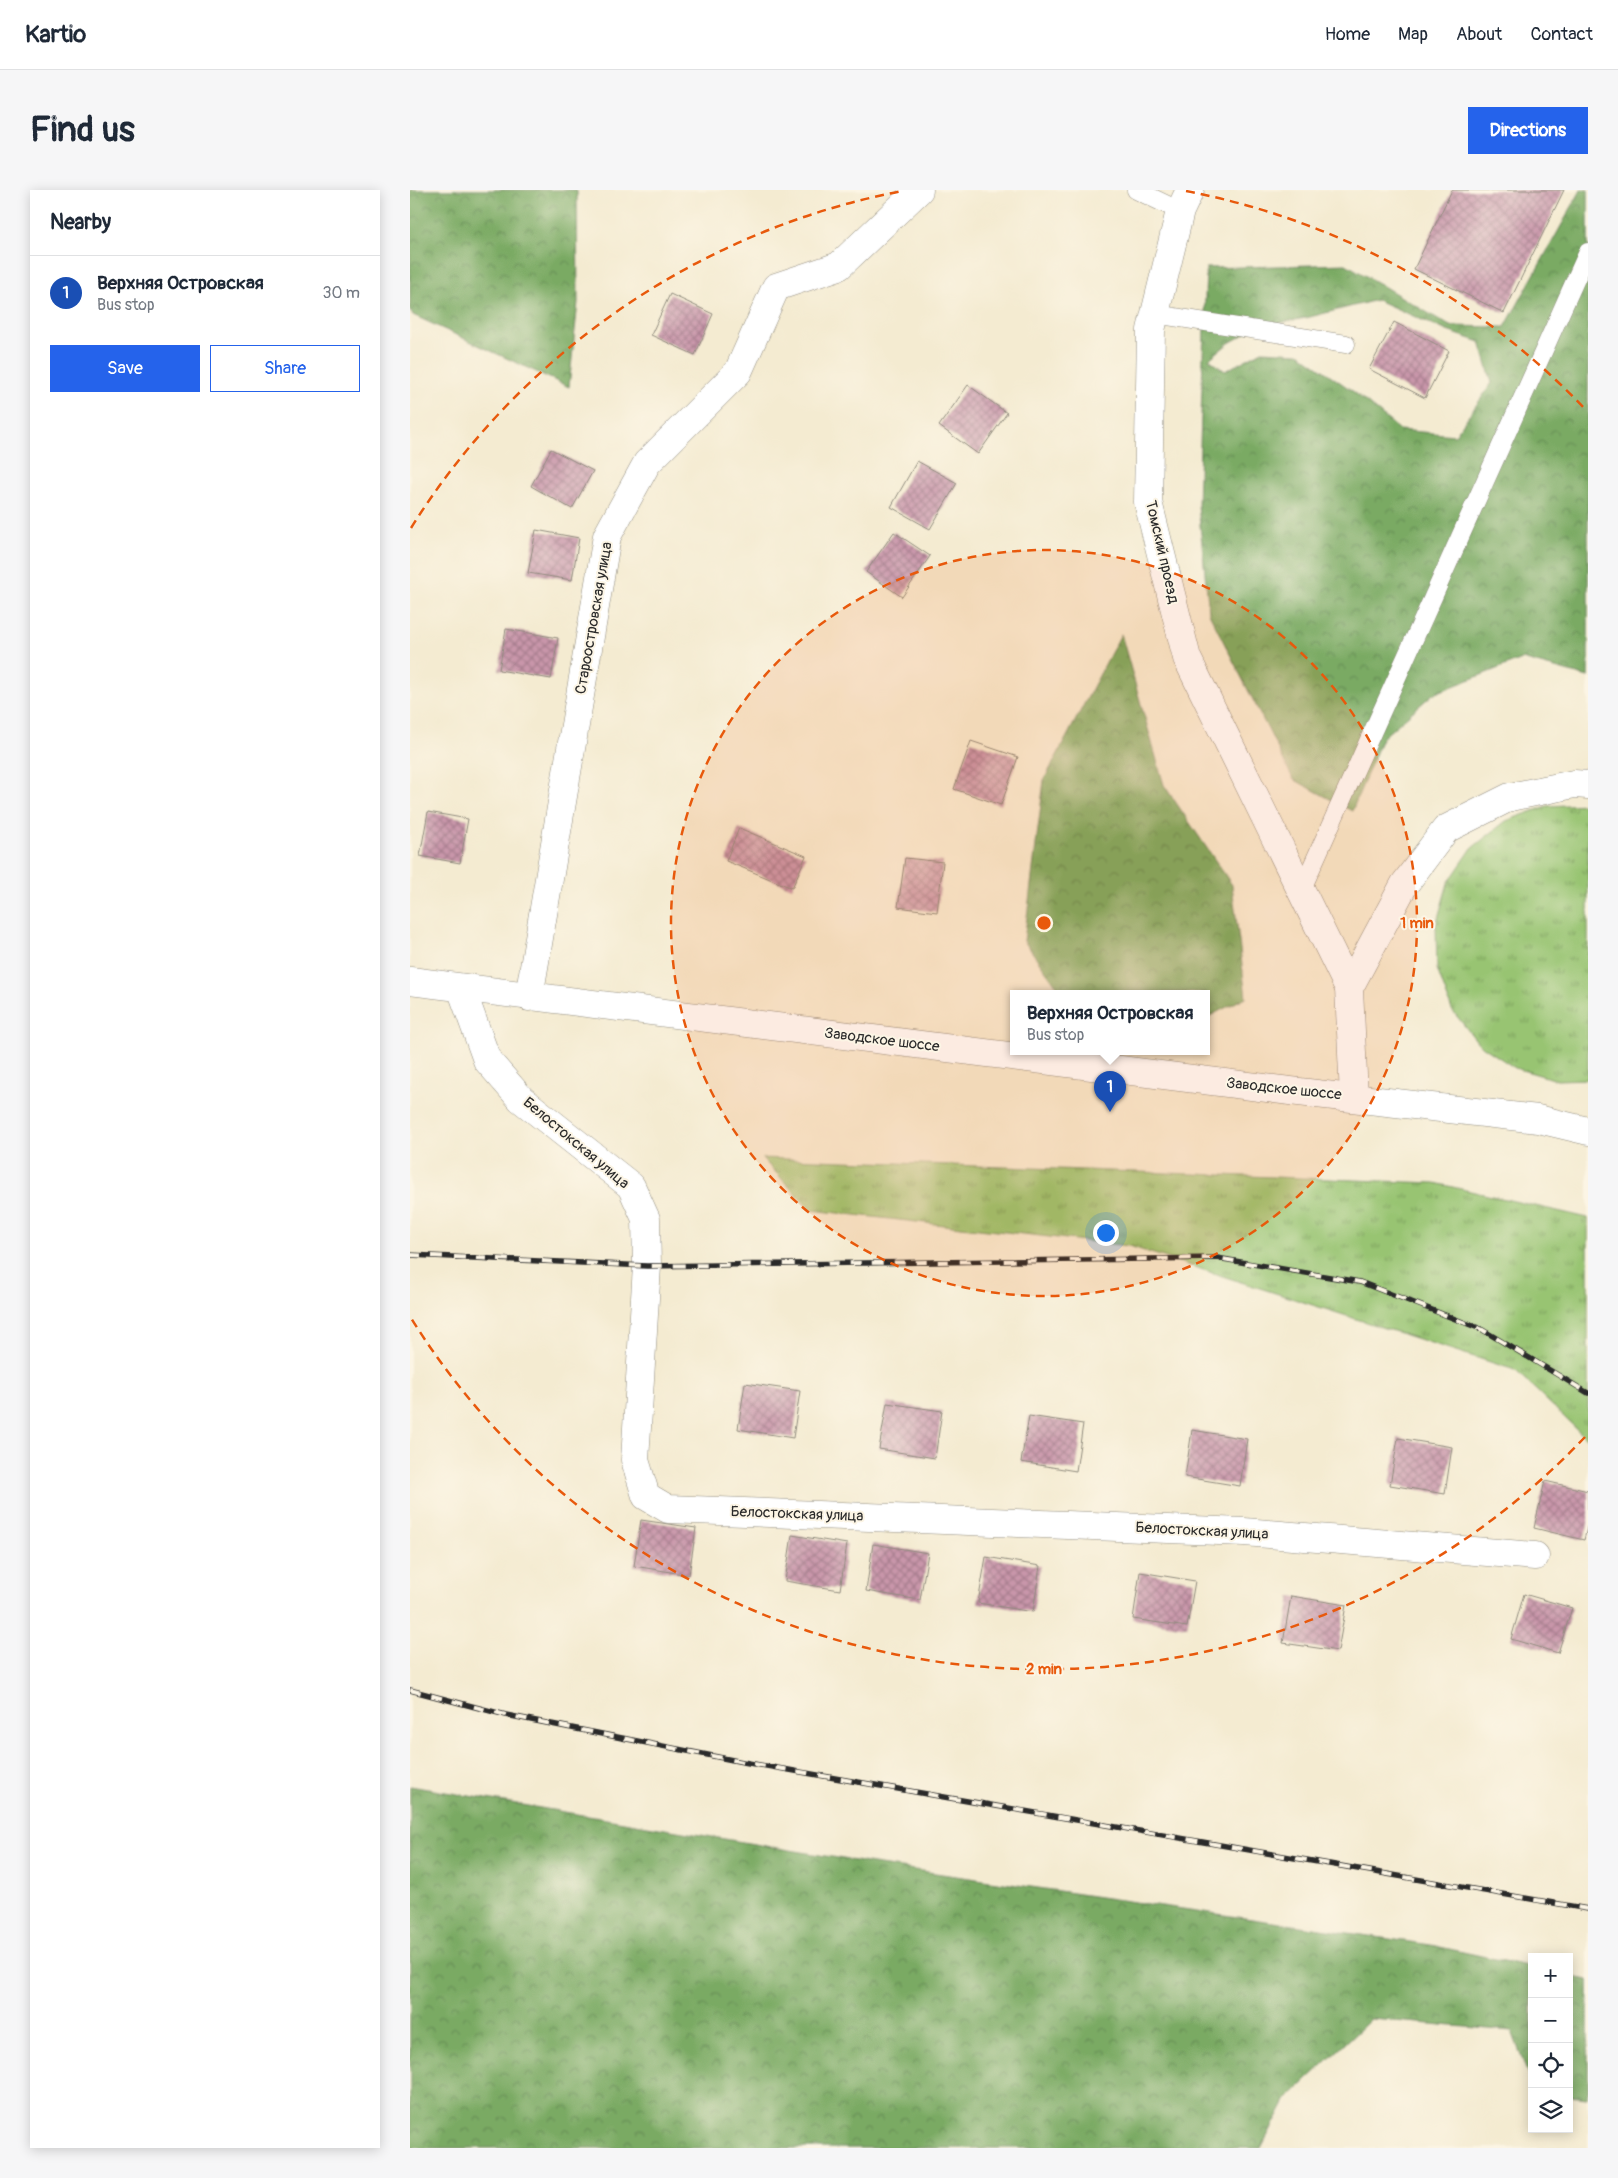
<!DOCTYPE html>
<html lang="en">
<head>
<meta charset="utf-8">
<style>
	:root { --surface:#fff; --page:#f6f6f7; --text:#1f2937; --muted:#747a83; --line:#e0e1e3; --accent:#2563eb }
	body { margin:0; font-family:Pangolin,sans-serif; background:var(--page); color:var(--text) }
	.controls { position:absolute; right:15px; bottom:15px; display:grid; overflow:hidden; border-radius:0px; box-shadow:0 2px 12px #0003 }
	.controls button { width:45px; height:45px; display:grid; place-items:center; padding:0; border:0; border-bottom:1px solid var(--line); background:var(--surface); color:var(--text); font:25px sans-serif }
	.you { position:absolute; left:695px; top:1042px; width:18px; height:18px; margin:-12px; border:4px solid #fff; border-radius:50%; background:#1a73e8; box-shadow:0 0 0 8px #1a73e833 }
	.badge { display:grid; place-items:center; width:32px; height:32px; border-radius:50%; background:var(--accent); color:#fff; font-size:16px; font-weight:700 }
	.pin { position:absolute; translate:-50% -41px; filter:drop-shadow(0 1px 2px #0008) }
	.pin::after { content:''; position:absolute; top:26px; width:18px; height:15px; background:inherit; clip-path:polygon(0 0,100% 0,50% 100%) }
	.popup { position:absolute; left:600px; top:800px; width:200px; height:65px; box-sizing:border-box; display:grid; place-content:center; border-radius:0px; background:var(--surface); filter:drop-shadow(0 1px 4px #0005); font-size:16px; white-space:nowrap; color:var(--muted) }
	.popup b { font-size:19px; color:var(--text) }
	.popup::after { content:''; position:absolute; left:50%; top:100%; margin-left:-10px; border:10px solid transparent; border-top-color:var(--surface) }
	.list { margin:0; padding:0; list-style:none }
	h2 { display:flex; justify-content:space-between; align-items:center; height:65px; margin:0; padding:0 20px; font-size:21px }
	h2 small { font-size:16px; font-weight:400; color:var(--muted) }
	.list li { display:grid; grid-template-columns:32px 1fr auto; gap:15px; align-items:center; box-sizing:border-box; height:75px; padding:0 20px; border-top:1px solid var(--line) }
	.list b { display:block; font-size:19px; white-space:nowrap }
	.list p { margin:0; font-size:16px; white-space:nowrap; color:var(--muted) }
	.list em { font-size:16px; font-style:normal; color:var(--muted) }
	.actions { display:flex; gap:10px; padding:15px 20px }
	.actions a { flex:1; padding:11px 0; border:1px solid var(--accent); border-radius:0px; text-align:center; font-size:18px; color:var(--accent) }
	.actions .main { background:var(--accent); color:#fff }
	.icon { flex:none; width:28px; height:28px; fill:none; stroke:currentColor; stroke-width:2; stroke-linecap:round; stroke-linejoin:round }
	.map { position:relative; flex:none; width:1178px; height:1958px; overflow:hidden; border-radius:0px }
	header { display:flex; align-items:center; gap:30px; box-sizing:border-box; height:70px; padding:0 25px; background:var(--surface); border-bottom:1px solid var(--line) }
	header strong { font-size:24px }
	nav { display:flex; gap:28px; margin-inline-start:auto; font-size:18px }
	.intro { display:flex; align-items:center; justify-content:space-between; box-sizing:border-box; height:120px; padding:0 30px }
	h1 { margin:0; font-size:35px }
	.button { padding:12px 22px; border-radius:0px; background:var(--accent); color:#fff; font-size:18px; font-weight:700 }
	main { display:flex; gap:30px; padding:0 30px }
	aside { flex:1; background:var(--surface); border-radius:0px; box-shadow:0 2px 12px #0003 }
	.map>svg:first-child { display:block }
	.grass { fill:url(#grass-tufts); stroke:#62784e }
	.forest { fill:url(#forest-crowns); stroke:#526a48; fill-rule:evenodd }
	.building { fill:url(#building-cross-hatch) }
	.lines { fill:none; stroke-linecap:round; stroke-linejoin:round }
	.service-casing { stroke:#908b7e; stroke-width:19 }
	.minor-casing { stroke:#908b7e; stroke-width:29 }
	.tertiary-casing { stroke:#908b7e; stroke-width:29 }
	.secondary-casing { stroke:#908b7e; stroke-width:29 }
	.service { stroke:#fff; stroke-width:18 }
	.minor { stroke:#fff; stroke-width:28 }
	.tertiary { stroke:#fff; stroke-width:28 }
	.secondary { stroke:#fff; stroke-width:28 }
	.rail-casing { stroke:#2b2b2b; stroke-width:5.5 }
	.rail { stroke:#fcf5e5; stroke-width:4; stroke-dasharray:11; stroke-linecap:butt }
	.ring { fill:none; stroke:#e8590c; stroke-width:2.5; stroke-dasharray:9 6 }
	.labels { text-anchor:middle; dominant-baseline:central; stroke-width:4; stroke-linejoin:round; paint-order:stroke }
	.street-label { font-size:15px; fill:#2b2b2b; stroke:#fcf5e5 }
	.centre { fill:#e8590c; stroke:#fcf5e5; stroke-width:2.5 }
	.ring-label { font-size:15px; text-anchor:middle; font-weight:bold; fill:#e8590c; stroke:#fcf5e5; stroke-width:4; stroke-linejoin:round; paint-order:stroke }
</style>
</head>
<body>
<header>
<strong>Kartio</strong>
<nav><a>Home</a><a>Map</a><a>About</a><a>Contact</a></nav>
</header>
<div class="intro"><h1>Find us</h1><a class="button">Directions</a></div>
<main>
<aside>
<h2>Nearby<small></small></h2>
<ul class="list">
<li><span class="badge" style="background:#1a4fb4">1</span><div><b>Верхняя Островская</b><p>Bus stop</p></div><em>30 m</em></li>
</ul>
<div class="actions"><a class="main">Save</a><a>Share</a></div>
</aside>
<div class="map">
<svg width="1178" height="1958" viewBox="0 0 1178 1958">
	<defs>
		<pattern id="grass-tufts" width="24" height="20" patternUnits="userSpaceOnUse" patternTransform="scale(1.25)"><rect width="24" height="20" fill="#98c472"/><path d="M3 7l-1-3M5 7V3M7 7l1-3M15 17l-1-3M17 17v-4M19 17l1-3" fill="none" stroke="#7c9f5e"/></pattern>
		<pattern id="forest-crowns" width="20" height="18" patternUnits="userSpaceOnUse" patternTransform="scale(1.25)"><rect width="20" height="18" fill="#7aaa64"/><path d="M2 6a3 3 0 1 1 6 0M12 15a3 3 0 1 1 6 0" fill="none" stroke="#648b53"/></pattern>
		<pattern id="building-cross-hatch" width="8" height="8" patternUnits="userSpaceOnUse" patternTransform="scale(1.25)"><rect width="8" height="8" fill="#c996aa"/><path d="M0 0l8 8M0 8l8-8" fill="none" stroke="#a37b8b"/></pattern>
	</defs>
	<rect width="100%" height="100%" fill="#fcf5e5"/>
	<filter id="ink" filterUnits="userSpaceOnUse"><feTurbulence type="fractalNoise" baseFrequency=".02" numOctaves="2"/><feDisplacementMap in="SourceGraphic" scale="10" xChannelSelector="R" yChannelSelector="G"/><feConvolveMatrix kernelMatrix="1 2 1 2 8 2 1 2 1" color-interpolation-filters="sRGB"/></filter>
	<filter id="wash" filterUnits="userSpaceOnUse"><feTurbulence type="fractalNoise" baseFrequency=".0096" numOctaves="4" result="noise"/><feDisplacementMap in="SourceGraphic" scale="20" xChannelSelector="R" yChannelSelector="G"/><feGaussianBlur stdDeviation="1.12" result="paint"/><feColorMatrix in="noise" values="0 0 0 0 0 0 0 0 0 0 0 0 0 0 0 0 0 1.4 0 .05"/><feComposite in="paint" operator="in"/></filter>
	<g filter="url(#wash)">
		<rect width="100%" height="100%" fill="#f4ebd1"/>
		<g class="grass">
			<polygon points="1178,614 1178,889 1147,890 1105,878 1069,854 1042,820 1027,779 1026,735 1038,693 1062,658 1096,631 1137,616"/>
			<polygon points="352,968 1025,993 1178,1028 1178,1250 1105,1180 719,1056 401,1020"/>
		</g>
		<g class="forest">
			<polygon points="0,0 167,0 168,112 159,197 3,125 0,120"/>
			<path d="M 1171,0 L 1178,0 L 1178,487 L 1112,469 L 1023,504 L 972,548 L 942,621 L 883,589 L 799,423 L 788,315 L 796,78 L 936,74 L 1040,136 L 1095,137 ZM 967,110 L 1037,141 L 1070,152 L 1082,193 L 1045,245 L 990,240 L 944,202 L 889,163 L 852,161 L 815,181 L 799,169 L 819,153 L 848,137 L 896,128 Z"/>
			<polygon points="711,444 754,595 822,695 836,807 796,828 796,803 652,803 614,751 634,590"/>
			<polygon points="0,1596 463,1674 1021,1755 1122,1777 1122,1896 1102,1841 961,1829 877,1909 851,1958 0,1958"/>
			<polygon points="1159,1786 1178,1790 1178,1908 1159,1906"/>
		</g>
		<g id="blocks">
			<g class="building">
				<polygon points="1042,0 1154,0 1094,123 1004,79"/>
				<polygon points="260,104 303,124 285,165 241,145"/>
				<polygon points="984,132 1039,161 1015,208 959,179"/>
				<polygon points="558,195 597,223 568,264 529,236"/>
				<polygon points="141,259 183,281 162,319 121,296"/>
				<polygon points="507,271 547,293 520,339 481,317"/>
				<polygon points="126,340 169,348 162,390 118,383"/>
				<polygon points="484,342 520,366 492,407 456,382"/>
				<polygon points="96,439 148,448 141,489 89,480"/>
				<polygon points="561,551 608,567 591,615 544,599"/>
				<polygon points="18,622 58,629 50,673 10,666"/>
				<polygon points="329,638 396,666 382,698 316,671"/>
				<polygon points="495,668 533,672 527,722 488,717"/>
				<polygon points="335,1193 390,1201 383,1248 328,1239"/>
				<polygon points="477,1213 532,1221 525,1268 469,1259"/>
				<polygon points="619,1226 673,1234 666,1281 611,1272"/>
				<polygon points="782,1240 837,1249 830,1296 775,1287"/>
				<polygon points="988,1248 1042,1257 1035,1304 980,1295"/>
				<polygon points="1135,1291 1178,1301 1178,1334 1174,1350 1124,1338"/>
				<polygon points="231,1330 286,1338 279,1385 224,1376"/>
				<polygon points="382,1345 437,1354 430,1400 375,1391"/>
				<polygon points="463,1354 518,1363 510,1410 456,1401"/>
				<polygon points="576,1367 630,1376 623,1422 568,1413"/>
				<polygon points="730,1382 785,1391 777,1437 723,1429"/>
				<polygon points="1114,1404 1162,1418 1148,1463 1101,1449"/>
				<polygon points="881,1406 936,1415 928,1461 873,1453"/>
			</g>
		</g>
	</g>
	<g filter="url(#ink)">
		<use href="#blocks" fill-opacity="0" stroke="#908b7e" stroke-width="1"/>
		<g class="lines">
			<defs>
				<g id="service">
					<polyline points="726,0 770,21"/>
					<polyline points="745,124 936,154"/>
					<polyline points="891,701 1178,62"/>
				</g>
				<g id="minor">
					<polyline points="51,798 77,870 111,909 221,996 236,1029 237,1076 225,1270 236,1306 258,1319 834,1342 1125,1366"/>
					<polyline points="119,807 197,346 237,273 328,182 366,97 429,76 509,0"/>
				</g>
				<polyline id="tertiary" points="780,0 770,21 741,140 738,312 777,468 939,798"/>
				<g id="secondary">
					<polyline points="0,791 880,901 1128,929 1178,941"/>
					<polyline points="944,907 939,798 994,695 1036,639 1100,607 1164,594 1178,595"/>
				</g>
			</defs>
			<use href="#service" class="service-casing"/>
			<use href="#minor" class="minor-casing"/>
			<use href="#tertiary" class="tertiary-casing"/>
			<use href="#secondary" class="secondary-casing"/>
			<use href="#service" class="service"/>
			<use href="#minor" class="minor"/>
			<use href="#tertiary" class="tertiary"/>
			<use href="#secondary" class="secondary"/>
			<defs>
				<g id="rail">
					<polyline points="0,1065 237,1076 807,1068 950,1092 1071,1139 1178,1203"/>
					<polyline points="0,1500 96,1525 333,1572 1178,1719"/>
				</g>
			</defs>
			<use href="#rail" class="rail-casing"/>
			<use href="#rail" class="rail"/>
		</g>
	</g>
	<circle cx="634" cy="733" r="373" fill="#e8590c" fill-opacity=".12"/>
	<g class="ring">
		<circle cx="634" cy="733" r="373"/>
		<path d="M1175 1247A746 746 0 0 1 1 1128M1 338A746 746 0 0 1 492 1M776 1A746 746 0 0 1 1175 219"/>
	</g>
	<g class="labels">
		<g class="street-label">
			<text transform="translate(752 362) rotate(77)">Томский проезд</text>
			<text transform="translate(184 428) rotate(-80)">Староостровская улица</text>
			<text transform="translate(472 850) rotate(7)">Заводское шоссе</text>
			<text transform="translate(874 899) rotate(6)">Заводское шоссе</text>
			<text transform="translate(166 953) rotate(40)">Белостокская улица</text>
			<text transform="translate(387 1324) rotate(2)">Белостокская улица</text>
			<text transform="translate(792 1341) rotate(3)">Белостокская улица</text>
		</g>
	</g>
	<circle cx="634" cy="733" r="8" class="centre"/>
	<g class="ring-label">
		<text x="1007" y="738">1 min</text>
		<text x="634" y="1484">2 min</text>
	</g>
</svg>
<div class="controls">
<button>+</button>
<button>−</button>
<button><svg class="icon" aria-label="locate" viewBox="0 0 24 24"><circle cx="12" cy="12" r="6"/><path d="M12 2v4M12 18v4M2 12h4M18 12h4"/></svg></button>
<button><svg class="icon" aria-label="layers" viewBox="0 0 24 24"><path d="M12 4l9 5-9 5-9-5zM3 14l9 5 9-5"/></svg></button>
</div>
<div class="you"></div>
<div class="pin badge" style="left:700px;top:922px;background:#1a4fb4">1</div>
<div class="popup"><b>Верхняя Островская</b>Bus stop</div>
</div>
</main>
</body>
</html>
